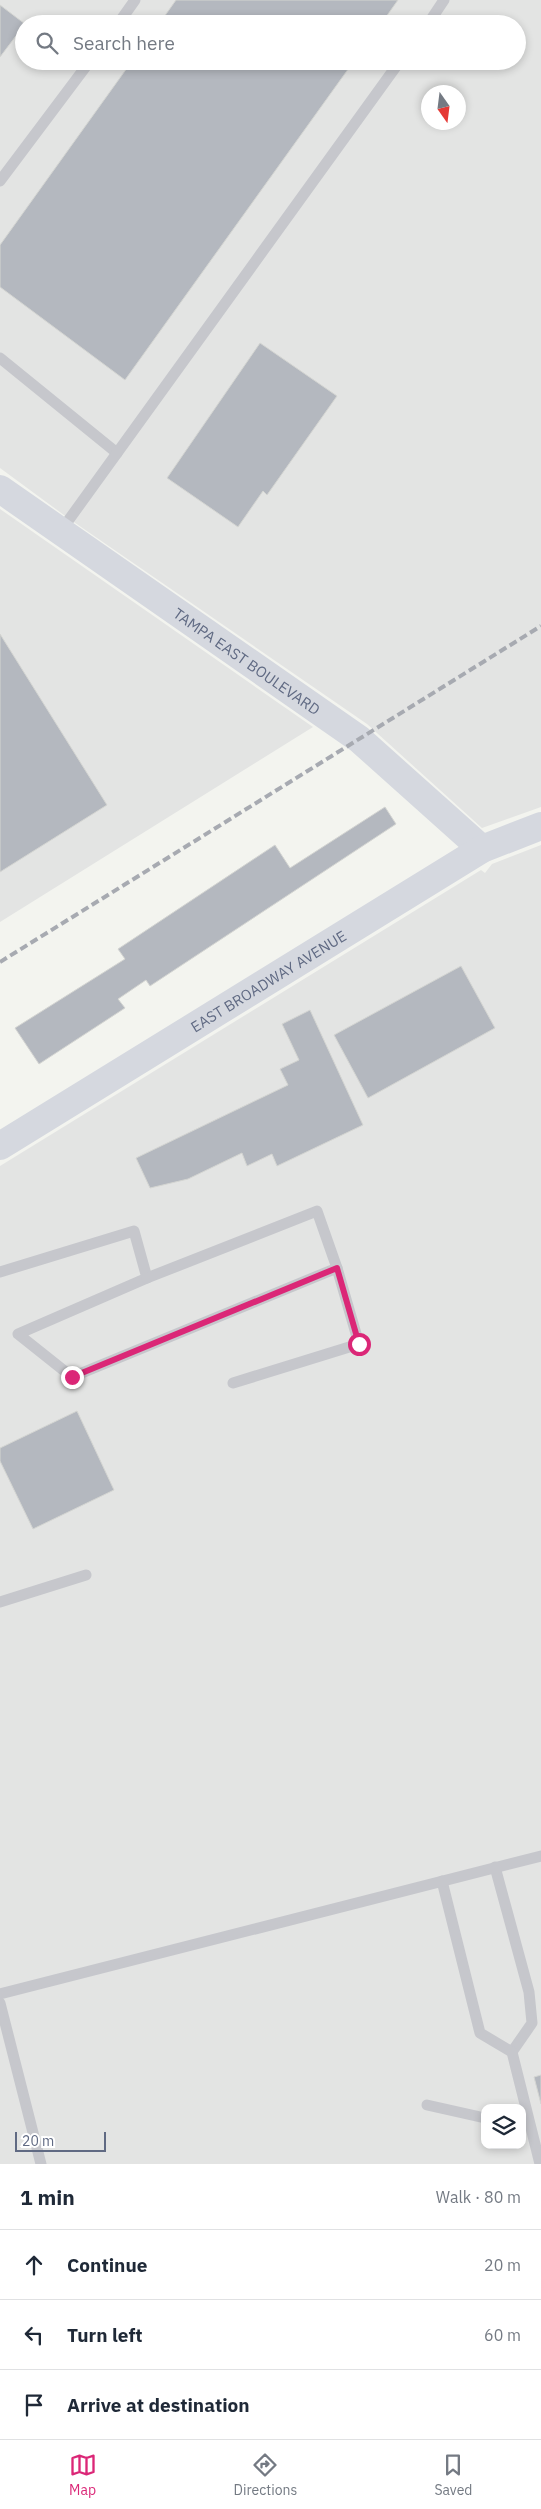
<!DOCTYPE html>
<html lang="en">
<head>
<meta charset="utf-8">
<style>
	:root { --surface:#fff; --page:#f6f6f7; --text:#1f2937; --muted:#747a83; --line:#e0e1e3; --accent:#db2777 }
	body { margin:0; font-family:"IBM Plex Sans",sans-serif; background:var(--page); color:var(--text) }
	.controls { position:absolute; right:15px; bottom:15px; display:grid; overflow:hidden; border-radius:10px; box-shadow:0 2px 8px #0003 }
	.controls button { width:45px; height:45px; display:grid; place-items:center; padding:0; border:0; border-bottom:1px solid var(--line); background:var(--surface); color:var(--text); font:25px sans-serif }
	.compass { position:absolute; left:421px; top:85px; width:45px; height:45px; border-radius:50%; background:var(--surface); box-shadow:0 2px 8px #0003; rotate:166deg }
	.scale { position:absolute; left:15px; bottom:12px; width:91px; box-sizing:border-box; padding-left:5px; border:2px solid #606a83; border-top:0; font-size:14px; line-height:18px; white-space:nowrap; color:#606a83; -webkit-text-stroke:4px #fff; paint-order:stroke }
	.stop { position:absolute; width:15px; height:15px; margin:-11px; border:4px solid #db2777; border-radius:50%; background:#fff }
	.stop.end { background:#db2777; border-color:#fff; box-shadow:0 1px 5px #0008 }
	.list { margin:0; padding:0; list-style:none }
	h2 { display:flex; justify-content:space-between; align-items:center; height:65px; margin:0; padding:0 20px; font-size:21px }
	h2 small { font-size:16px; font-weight:400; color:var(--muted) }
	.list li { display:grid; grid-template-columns:32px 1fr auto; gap:15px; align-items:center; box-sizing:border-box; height:70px; padding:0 20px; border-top:1px solid var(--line) }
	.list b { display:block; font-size:19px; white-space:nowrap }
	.list em { font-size:16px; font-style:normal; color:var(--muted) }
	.icon { flex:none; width:28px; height:28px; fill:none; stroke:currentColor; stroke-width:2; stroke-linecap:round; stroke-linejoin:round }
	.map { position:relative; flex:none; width:541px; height:2164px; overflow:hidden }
	.search { position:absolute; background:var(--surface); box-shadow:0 2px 8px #0003; left:15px; right:15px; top:15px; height:55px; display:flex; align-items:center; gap:12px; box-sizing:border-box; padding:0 18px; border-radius:28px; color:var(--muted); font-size:19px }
	.sheet { height:275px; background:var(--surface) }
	nav { display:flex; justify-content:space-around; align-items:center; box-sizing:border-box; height:70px; border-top:1px solid var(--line); background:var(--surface); font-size:14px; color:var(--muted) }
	nav a { display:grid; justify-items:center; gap:2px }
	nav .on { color:var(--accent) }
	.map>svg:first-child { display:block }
	.built { fill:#e3e4e3; fill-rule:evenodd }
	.building { fill:#b4b8bf; stroke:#d4d5d2 }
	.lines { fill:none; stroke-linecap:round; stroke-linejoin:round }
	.lane { stroke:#c6c7cc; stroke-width:11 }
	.secondary { stroke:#d5d8df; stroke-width:28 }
	.rail { stroke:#a7aab1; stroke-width:4; stroke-dasharray:8 4; stroke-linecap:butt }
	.route { stroke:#db2777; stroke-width:6 }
	.labels { text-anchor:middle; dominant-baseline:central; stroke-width:5; stroke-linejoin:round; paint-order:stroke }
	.street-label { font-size:15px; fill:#606a83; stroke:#fff }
</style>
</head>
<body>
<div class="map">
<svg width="541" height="2164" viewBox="0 0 541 2164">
	<rect width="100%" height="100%" fill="#f3f4ef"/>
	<g class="built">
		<path d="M 0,0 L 541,0 L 541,807 L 482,828 L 367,724 L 68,518 L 0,468 ZM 24,24 L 517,24 L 517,61 L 24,61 ZM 428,92 L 458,92 L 458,122 L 428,122 Z"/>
		<polygon points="0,509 313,727 0,922"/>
		<path d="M 541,845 L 541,2164 L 0,2164 L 0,1166 L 481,870 L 485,873 L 492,864 ZM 485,2108 L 522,2108 L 522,2145 L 485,2145 Z"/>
	</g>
	<g class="building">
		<polygon points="176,0 398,0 381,24 159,24"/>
		<polygon points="0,5 25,24 0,57"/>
		<polygon points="132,61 354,61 125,380 0,287 0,245"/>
		<polygon points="260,343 337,396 267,495 263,491 238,527 167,478"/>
		<polygon points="0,634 107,805 0,872"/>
		<polygon points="385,807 396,824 150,986 146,980 118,999 125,1008 39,1064 15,1028 125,959 118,949 275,845 290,868"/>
		<polygon points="461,966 495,1028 368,1098 334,1035"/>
		<polygon points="310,1010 363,1125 277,1166 272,1154 247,1166 242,1153 188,1179 150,1188 136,1158 288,1085 280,1069 299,1060 282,1024"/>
		<polygon points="77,1411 114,1490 33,1529 0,1461 0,1448"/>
		<polygon points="541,2075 541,2104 534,2077"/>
	</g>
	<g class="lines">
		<g class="lane">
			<polyline points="118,24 135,0"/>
			<polyline points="428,24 444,0"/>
			<polyline points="0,181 90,61"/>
			<polyline points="0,358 117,453"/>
			<polyline points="60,532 400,61"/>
			<polyline points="0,1272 134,1231 147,1278 18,1334 72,1377 337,1268 359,1344 233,1383"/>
			<polyline points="147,1278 317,1211 337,1268"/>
			<polyline points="0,1602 86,1575"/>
			<polyline points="495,1867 529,1992 532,2023 512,2052"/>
			<polyline points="442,1881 480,2033 512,2052 540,2164"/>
			<polyline points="0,1994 541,1856"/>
			<polyline points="0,2003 41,2164"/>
			<polyline points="427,2105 485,2118"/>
		</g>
		<g class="secondary">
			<path id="s1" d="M 0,489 L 359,739 L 482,849"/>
			<path id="s2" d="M 0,1146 L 482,849 L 541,826"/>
		</g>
		<polyline class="rail" points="0,962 541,626"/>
	</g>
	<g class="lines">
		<polyline class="route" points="72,1377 337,1268 359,1344"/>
	</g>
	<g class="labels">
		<g class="street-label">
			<text stroke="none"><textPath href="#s1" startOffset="301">TAMPA EAST BOULEVARD</textPath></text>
			<text stroke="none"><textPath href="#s2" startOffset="315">EAST BROADWAY AVENUE</textPath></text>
		</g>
	</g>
</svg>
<div class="controls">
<button><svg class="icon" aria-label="layers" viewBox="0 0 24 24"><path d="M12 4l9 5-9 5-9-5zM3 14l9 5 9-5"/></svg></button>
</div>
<svg class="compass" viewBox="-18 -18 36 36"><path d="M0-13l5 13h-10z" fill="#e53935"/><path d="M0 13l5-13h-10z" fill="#747a83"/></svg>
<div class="scale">20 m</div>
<div class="stop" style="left:359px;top:1344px"></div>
<div class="stop end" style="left:72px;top:1377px"></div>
<div class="search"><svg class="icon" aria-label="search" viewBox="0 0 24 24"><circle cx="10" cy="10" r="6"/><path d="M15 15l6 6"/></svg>Search here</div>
</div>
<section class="sheet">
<h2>1 min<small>Walk · 80 m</small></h2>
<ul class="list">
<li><svg class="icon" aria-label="ahead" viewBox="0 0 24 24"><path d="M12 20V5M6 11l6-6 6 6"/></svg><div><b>Continue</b></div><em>20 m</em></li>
<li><svg class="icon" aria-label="left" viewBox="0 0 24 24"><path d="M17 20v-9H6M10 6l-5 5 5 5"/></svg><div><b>Turn left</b></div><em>60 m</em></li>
<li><svg class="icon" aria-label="arrive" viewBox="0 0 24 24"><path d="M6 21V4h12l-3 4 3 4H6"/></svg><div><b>Arrive at destination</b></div></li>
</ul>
</section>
<nav>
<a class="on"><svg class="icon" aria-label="map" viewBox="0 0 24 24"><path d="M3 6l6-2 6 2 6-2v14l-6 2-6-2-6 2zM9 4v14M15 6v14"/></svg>Map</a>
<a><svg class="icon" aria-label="directions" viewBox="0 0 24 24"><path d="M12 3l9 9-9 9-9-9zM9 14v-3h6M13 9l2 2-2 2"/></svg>Directions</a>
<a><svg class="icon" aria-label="saved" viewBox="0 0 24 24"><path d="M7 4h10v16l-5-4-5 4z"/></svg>Saved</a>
</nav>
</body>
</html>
